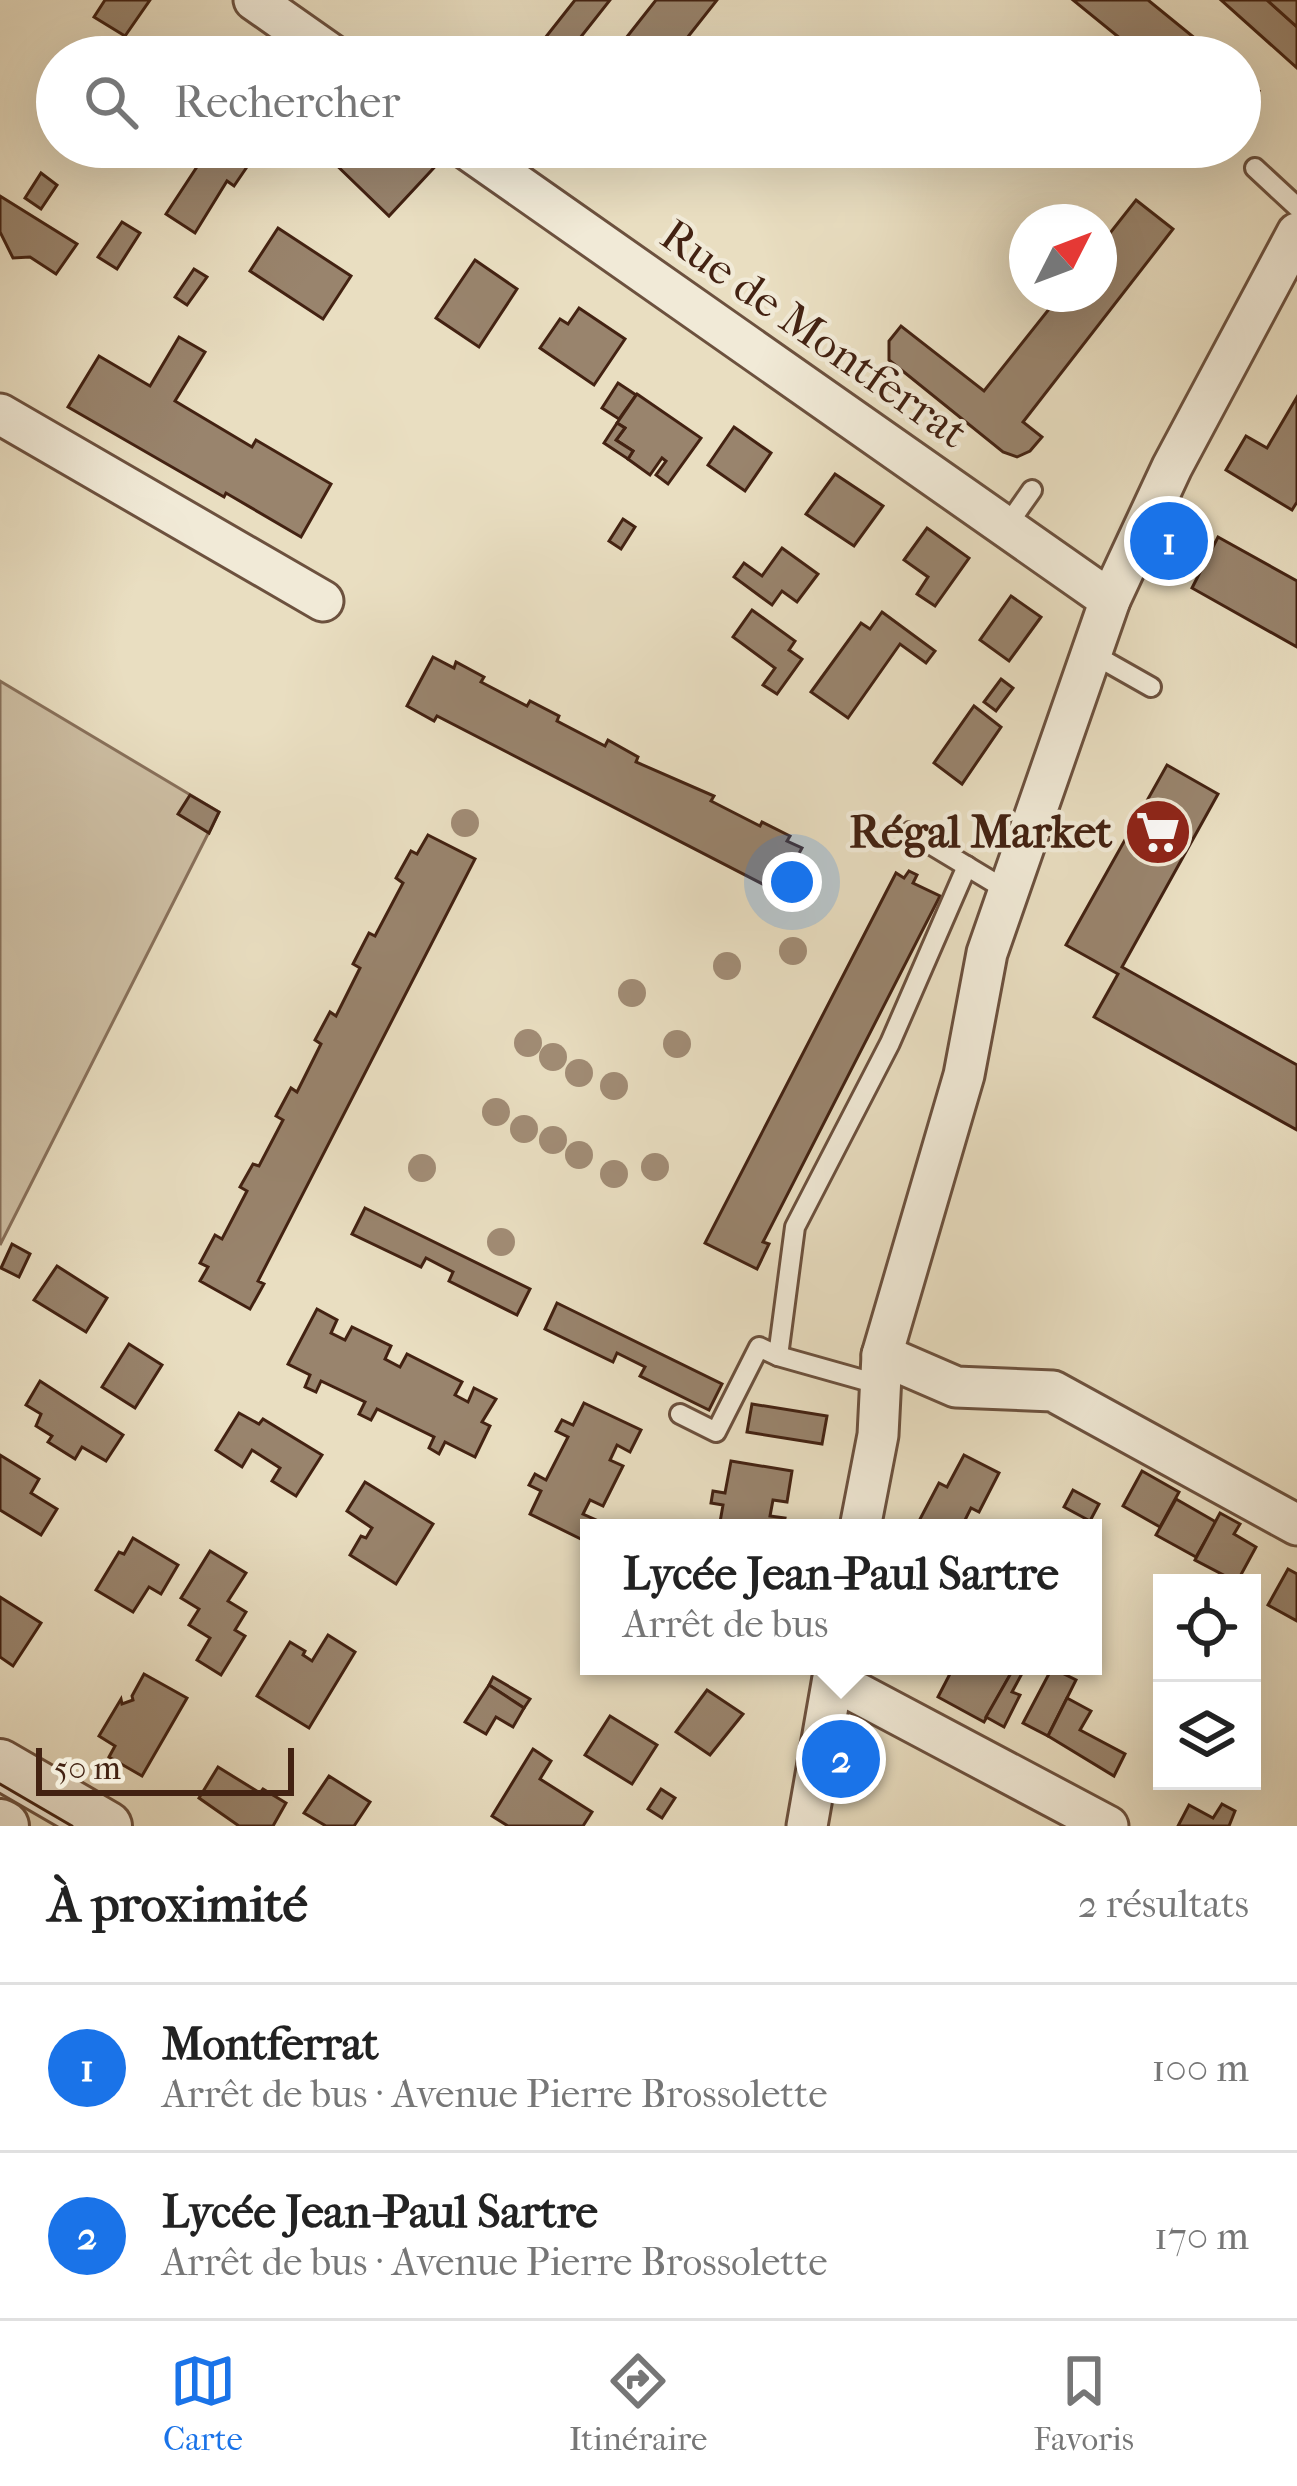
<!DOCTYPE html>
<html lang="fr">
<head>
<meta charset="utf-8">
<style>
	:root { --surface:#fff; --page:#f2f2f2; --text:#222; --muted:#767676; --line:#e0e0e0; --accent:#1a73e8 }
	body { margin:0; font-family:"IM FELL French Canon",serif; background:var(--page); color:var(--text) }
	.controls { position:absolute; right:36px; bottom:36px; display:grid; overflow:hidden; border-radius:0px; box-shadow:0 12px 48px #0002 }
	.controls button { width:108px; height:108px; display:grid; place-items:center; padding:0; border:0; border-bottom:3px solid var(--line); background:var(--surface); color:var(--text); font:60px sans-serif }
	.compass { position:absolute; left:1009px; top:204px; width:108px; height:108px; border-radius:50%; background:var(--surface); box-shadow:0 12px 48px #0002; rotate:48deg }
	.scale { position:absolute; left:36px; bottom:30px; width:258px; box-sizing:border-box; padding-left:12px; border:6px solid #432212; border-top:0; font-size:33px; line-height:42px; white-space:nowrap; color:#432212; -webkit-text-stroke:9px #f1ead7; paint-order:stroke }
	.you { position:absolute; left:792px; top:882px; width:42px; height:42px; margin:-30px; border:9px solid #fff; border-radius:50%; background:#1a73e8; box-shadow:0 0 0 18px #1a73e833 }
	.badge { display:grid; place-items:center; width:78px; height:78px; border-radius:50%; background:var(--accent); color:#fff; font-size:39px; font-weight:700 }
	.pin { position:absolute; translate:-50% -50%; border:6px solid #fff; box-shadow:0 3px 12px #0006 }
	.popup { position:absolute; left:580px; top:1519px; width:522px; height:156px; box-sizing:border-box; display:grid; place-content:center; border-radius:0px; background:var(--surface); filter:drop-shadow(0 3px 9px #0005); font-size:39px; white-space:nowrap; color:var(--muted) }
	.popup b { font-size:45px; color:var(--text) }
	.popup::after { content:''; position:absolute; left:50%; top:100%; margin-left:-24px; border:24px solid transparent; border-top-color:var(--surface) }
	.list { margin:0; padding:0; list-style:none }
	h2 { display:flex; justify-content:space-between; align-items:center; height:156px; margin:0; padding:0 48px; font-size:51px }
	h2 small { font-size:39px; font-weight:400; color:var(--muted) }
	.list li { display:grid; grid-template-columns:78px 1fr auto; gap:36px; align-items:center; box-sizing:border-box; height:168px; padding:0 48px; border-top:3px solid var(--line) }
	.list b { display:block; font-size:45px; white-space:nowrap }
	.list p { margin:0; font-size:39px; white-space:nowrap; color:var(--muted) }
	.list em { font-size:39px; font-style:normal; color:var(--muted) }
	.icon { flex:none; width:66px; height:66px; fill:none; stroke:currentColor; stroke-width:2; stroke-linecap:round; stroke-linejoin:round }
	.map { position:relative; flex:none; width:1297px; height:1826px; overflow:hidden }
	.search { position:absolute; background:var(--surface); box-shadow:0 12px 48px #0002; left:36px; right:36px; top:36px; height:132px; display:flex; align-items:center; gap:30px; box-sizing:border-box; padding:0 42px; border-radius:66px; color:var(--muted); font-size:45px }
	.sheet { height:492px; background:var(--surface) }
	nav { display:flex; justify-content:space-around; align-items:center; box-sizing:border-box; height:168px; border-top:3px solid var(--line); background:var(--surface); font-size:33px; color:var(--muted) }
	nav a { display:grid; justify-items:center; gap:6px }
	nav .on { color:var(--accent) }
	.map>svg:first-child { display:block }
	.green { fill:#cdbea3; stroke:#88705a; stroke-width:3 }
	.building { fill:#99846d; stroke:#432212; stroke-width:3 }
	.lines { fill:none; stroke-linecap:round; stroke-linejoin:round }
	.service-casing { stroke:#6c513e; stroke-width:24 }
	.minor-casing { stroke:#6c513e; stroke-width:45 }
	.tertiary-casing { stroke:#6c513e; stroke-width:54 }
	.service { stroke:#f1ead7; stroke-width:18 }
	.minor { stroke:#f1ead7; stroke-width:39 }
	.tertiary { stroke:#f1ead7; stroke-width:48 }
	.tram { stroke:#432212; stroke-width:3 }
	.tree { fill:#a18c75 }
	.labels { text-anchor:middle; dominant-baseline:central; stroke-width:9; stroke-linejoin:round; paint-order:stroke }
	.street-label { font-size:45px; fill:#432212; stroke:#f1ead7 }
	.poi-label { font-size:45px; font-weight:bold; fill:#432212; stroke:#f1ead7; text-anchor:end }
</style>
</head>
<body>
<div class="map">
<svg width="1297" height="1826" viewBox="0 0 1297 1826">
	<rect width="100%" height="100%" fill="#e9dec1"/>
	<filter id="stains"><feTurbulence type="fractalNoise" baseFrequency=".00167" numOctaves="4"/><feColorMatrix values="0 0 0 0 .2 0 0 0 0 .09 0 0 0 0 .02 0 0 0 .5 -.17"/></filter>
	<radialGradient id="worn" r=".72"><stop offset=".6" stop-color="#630" stop-opacity="0"/><stop offset="1" stop-color="#630" stop-opacity=".3"/></radialGradient>
	<polygon class="green" points="0,681 219,812 0,1245"/>
	<g class="building">
		<polygon points="105,0 150,0 125,36 94,17"/>
		<polygon points="575,0 610,0 565,57 530,57"/>
		<polygon points="656,0 717,0 672,57 611,57"/>
		<polygon points="1073,0 1148,0 1218,57 1143,57"/>
		<polygon points="1221,0 1267,0 1297,27 1297,68"/>
		<polygon points="1267,0 1297,0 1297,27"/>
		<polygon points="1240,75 1259,91 1240,114"/>
		<polygon points="210,147 243,147 255,155 234,186 227,181 195,233 166,214"/>
		<polygon points="335,147 366,147 371,152 376,147 433,147 443,158 389,216 327,156"/>
		<polygon points="41,173 57,185 41,209 25,198"/>
		<polygon points="0,196 77,244 56,274 30,257 13,258 0,232"/>
		<polygon points="1136,200 1173,229 1023,422 1042,437 1030,451 1017,457 1003,452 889,360 889,341 901,326 984,391 1061,294 1099,294 1099,247"/>
		<polygon points="122,222 140,233 117,269 98,257"/>
		<polygon points="278,228 351,276 323,319 250,271"/>
		<polygon points="475,260 517,289 479,347 436,318"/>
		<polygon points="194,269 207,277 187,305 175,297"/>
		<polygon points="579,308 625,339 594,385 540,348 560,319 568,324"/>
		<polygon points="179,337 205,352 175,401 252,447 256,440 331,484 301,537 226,493 224,497 68,407 99,356 150,386"/>
		<polygon points="618,383 636,395 619,419 602,408"/>
		<polygon points="637,394 701,438 668,484 656,475 666,461 662,458 650,475 628,459 633,451 616,440 625,428 617,423"/>
		<polygon points="1297,397 1297,502 1292,510 1226,470 1246,436 1267,448"/>
		<polygon points="617,423 625,428 616,440 633,451 628,459 604,443"/>
		<polygon points="734,427 771,453 745,491 708,465"/>
		<polygon points="835,474 883,506 854,546 806,514"/>
		<polygon points="623,519 635,527 621,549 609,541"/>
		<polygon points="927,528 969,558 935,606 917,594 928,577 904,560"/>
		<polygon points="1218,537 1297,581 1297,647 1192,588"/>
		<polygon points="782,548 818,574 797,602 782,591 772,605 734,577 744,563 762,576"/>
		<polygon points="1011,596 1041,617 1009,661 980,640"/>
		<polygon points="752,610 795,641 789,650 802,659 777,694 763,685 775,668 733,637"/>
		<polygon points="882,612 935,651 926,663 900,644 848,718 811,692 861,623 870,629"/>
		<polygon points="433,657 454,668 456,662 484,677 481,682 527,706 530,701 559,716 557,721 605,746 608,740 638,757 636,762 714,796 711,801 760,826 762,822 790,836 787,841 802,848 778,892 437,716 434,721 407,706"/>
		<polygon points="1001,679 1013,688 996,711 984,702"/>
		<polygon points="974,706 1001,727 962,784 934,763"/>
		<polygon points="1167,765 1218,794 1122,967 1297,1065 1297,1130 1094,1017 1118,974 1066,945"/>
		<polygon points="190,795 219,812 209,833 178,814"/>
		<polygon points="428,835 475,859 258,1281 264,1284 250,1309 200,1281 208,1267 200,1263 215,1235 222,1239 247,1191 240,1187 253,1164 259,1166 283,1120 276,1116 291,1088 297,1092 321,1044 315,1040 330,1012 336,1016 360,968 353,964 369,933 375,936 403,883 396,878 411,851 417,854"/>
		<polygon points="909,871 917,875 913,883 940,896 763,1242 769,1244 757,1269 705,1243 896,873 904,878"/>
		<polygon points="365,1208 530,1289 517,1315 449,1281 453,1272 426,1258 421,1267 352,1234"/>
		<polygon points="12,1244 30,1254 19,1277 1,1268"/>
		<polygon points="57,1266 107,1298 86,1332 34,1300"/>
		<polygon points="557,1303 722,1384 709,1410 640,1376 645,1367 617,1353 613,1362 545,1329"/>
		<polygon points="317,1309 337,1320 331,1333 345,1340 352,1327 391,1346 385,1359 400,1367 407,1354 462,1382 455,1395 468,1402 474,1388 496,1399 482,1422 490,1426 475,1457 445,1442 439,1454 429,1448 434,1437 377,1409 371,1420 359,1414 365,1402 321,1381 316,1392 305,1387 310,1375 288,1364"/>
		<polygon points="129,1344 162,1365 135,1408 102,1387"/>
		<polygon points="40,1381 123,1435 106,1461 82,1447 75,1459 48,1442 52,1436 36,1426 41,1414 26,1405"/>
		<polygon points="584,1403 641,1430 630,1452 617,1445 610,1460 623,1466 603,1506 590,1500 583,1514 596,1520 585,1541 530,1514 541,1491 529,1485 535,1474 546,1480 568,1437 556,1431 562,1420 573,1425"/>
		<polygon points="752,1404 827,1416 822,1444 747,1432"/>
		<polygon points="239,1413 259,1424 263,1419 322,1455 296,1496 272,1481 280,1468 252,1450 242,1467 216,1450"/>
		<polygon points="0,1455 39,1479 31,1493 57,1509 41,1535 0,1510"/>
		<polygon points="964,1455 999,1473 979,1512 971,1508 961,1528 933,1528 919,1521 939,1483 947,1487"/>
		<polygon points="731,1461 792,1471 787,1502 773,1500 770,1516 785,1518 783,1528 719,1528 723,1505 711,1503 713,1491 725,1493"/>
		<polygon points="1142,1471 1179,1492 1160,1527 1123,1506"/>
		<polygon points="365,1482 433,1524 396,1584 350,1555 361,1536 366,1538 372,1528 347,1511"/>
		<polygon points="1073,1490 1099,1504 1090,1521 1064,1507"/>
		<polygon points="1176,1499 1216,1522 1196,1557 1156,1535"/>
		<polygon points="1220,1513 1240,1524 1234,1534 1256,1547 1237,1582 1195,1560"/>
		<polygon points="133,1538 178,1565 161,1594 149,1587 133,1612 96,1590 119,1552 124,1554"/>
		<polygon points="210,1551 246,1573 228,1601 246,1612 235,1630 245,1636 221,1675 197,1660 210,1638 189,1625 199,1609 181,1598"/>
		<polygon points="1288,1569 1297,1574 1297,1621 1268,1605"/>
		<polygon points="0,1597 41,1623 13,1666 0,1657"/>
		<polygon points="328,1635 355,1652 309,1728 257,1696 290,1642 305,1651 303,1655 312,1661"/>
		<polygon points="954,1666 1015,1666 984,1722 938,1697"/>
		<polygon points="1015,1666 1026,1666 1012,1692 1020,1695 1004,1727 986,1717"/>
		<polygon points="1052,1668 1076,1680 1048,1736 1023,1723"/>
		<polygon points="144,1674 187,1698 142,1776 109,1757 115,1746 99,1736 121,1699 122,1704 133,1700 132,1696"/>
		<polygon points="493,1677 530,1699 524,1708 489,1685"/>
		<polygon points="489,1685 524,1708 513,1727 496,1717 486,1734 465,1722"/>
		<polygon points="707,1690 743,1714 710,1755 676,1732"/>
		<polygon points="1067,1698 1091,1711 1080,1730 1125,1754 1114,1776 1048,1736"/>
		<polygon points="610,1716 657,1745 632,1784 585,1755"/>
		<polygon points="533,1749 551,1761 540,1779 592,1812 583,1826 508,1826 492,1816"/>
		<polygon points="218,1767 260,1793 263,1789 286,1803 273,1826 239,1826 199,1798"/>
		<polygon points="329,1776 370,1802 354,1826 326,1826 304,1813"/>
		<polygon points="661,1789 675,1798 662,1818 648,1809"/>
		<polygon points="1222,1804 1235,1811 1229,1826 1178,1826 1189,1805 1213,1818"/>
	</g>
	<g class="lines">
		<defs>
			<g id="service">
				<polyline points="1255,168 1297,207"/>
				<polyline points="1006,527 1032,490"/>
				<polyline points="1091,653 1151,687"/>
				<polyline points="910,832 1008,891"/>
				<polyline points="778,1356 795,1227 890,1043 967,866"/>
				<polyline points="680,1414 716,1432 759,1347 778,1356 881,1385"/>
			</g>
			<g id="minor">
				<polyline points="254,0 335,57"/>
				<polyline points="464,147 1110,600"/>
				<polyline points="0,414 323,601"/>
				<polyline points="882,1355 956,1387 1053,1391 1297,1525"/>
				<polyline points="860,1528 878,1435 882,1355 964,1075 987,953 1110,600 1172,467 1297,233"/>
				<polyline points="833,1680 1108,1826"/>
				<polyline points="807,1826 835,1666"/>
			</g>
			<g id="tertiary">
				<polyline points="0,1764 107,1826"/>
				<polyline points="0,1824 4,1826"/>
			</g>
		</defs>
		<use href="#service" class="service-casing"/>
		<use href="#minor" class="minor-casing"/>
		<use href="#tertiary" class="tertiary-casing"/>
		<use href="#service" class="service"/>
		<use href="#minor" class="minor"/>
		<use href="#tertiary" class="tertiary"/>
		<polyline class="tram" points="0,1784 72,1826"/>
	</g>
	<g class="tree">
		<circle cx="465" cy="823" r="14"/>
		<circle cx="793" cy="951" r="14"/>
		<circle cx="727" cy="966" r="14"/>
		<circle cx="632" cy="993" r="14"/>
		<circle cx="528" cy="1043" r="14"/>
		<circle cx="677" cy="1044" r="14"/>
		<circle cx="553" cy="1057" r="14"/>
		<circle cx="579" cy="1073" r="14"/>
		<circle cx="614" cy="1086" r="14"/>
		<circle cx="496" cy="1112" r="14"/>
		<circle cx="524" cy="1129" r="14"/>
		<circle cx="553" cy="1140" r="14"/>
		<circle cx="579" cy="1155" r="14"/>
		<circle cx="655" cy="1167" r="14"/>
		<circle cx="422" cy="1168" r="14"/>
		<circle cx="614" cy="1174" r="14"/>
		<circle cx="501" cy="1242" r="14"/>
	</g>
	<defs>
		<symbol id="supermarket-disc" viewBox="-11 -11 22 22"><circle r="9.5" fill="#8f2418" stroke="#f1ead7"/><path d="M-6-5.5h2.5l.6 2H6L4.5 2H-2.5L-4.4-4H-6ZM-1.5 3.2a1.3 1.3 0 1 0 .1 0ZM3 3.2a1.3 1.3 0 1 0 .1 0Z" fill="#fff"/></symbol>
	</defs>
	<g fill-rule="evenodd">
		<use href="#supermarket-disc" x="1120" y="794" width="76" height="76"/>
	</g>
	<g class="labels">
		<g class="street-label">
			<text transform="translate(814 334) rotate(35)">Rue de Montferrat</text>
		</g>
		<g class="poi-label">
			<text x="1112" y="832">Régal Market</text>
		</g>
	</g>
	<rect width="100%" height="100%" filter="url(#stains)"/>
	<rect width="100%" height="100%" fill="url(#worn)"/>
</svg>
<div class="controls">
<button><svg class="icon" aria-label="locate" viewBox="0 0 24 24"><circle cx="12" cy="12" r="6"/><path d="M12 2v4M12 18v4M2 12h4M18 12h4"/></svg></button>
<button><svg class="icon" aria-label="layers" viewBox="0 0 24 24"><path d="M12 4l9 5-9 5-9-5zM3 14l9 5 9-5"/></svg></button>
</div>
<svg class="compass" viewBox="-18 -18 36 36"><path d="M0-13l5 13h-10z" fill="#e53935"/><path d="M0 13l5-13h-10z" fill="#767676"/></svg>
<div class="scale">50 m</div>
<div class="you"></div>
<div class="pin badge" style="left:1169px;top:541px">1</div>
<div class="pin badge" style="left:841px;top:1759px">2</div>
<div class="popup"><b>Lycée Jean-Paul Sartre</b>Arrêt de bus</div>
<div class="search"><svg class="icon" aria-label="search" viewBox="0 0 24 24"><circle cx="10" cy="10" r="6"/><path d="M15 15l6 6"/></svg>Rechercher</div>
</div>
<section class="sheet">
<h2>À proximité<small>2 résultats</small></h2>
<ul class="list">
<li><span class="badge">1</span><div><b>Montferrat</b><p>Arrêt de bus · Avenue Pierre Brossolette</p></div><em>100 m</em></li>
<li><span class="badge">2</span><div><b>Lycée Jean-Paul Sartre</b><p>Arrêt de bus · Avenue Pierre Brossolette</p></div><em>170 m</em></li>
</ul>
</section>
<nav>
<a class="on"><svg class="icon" aria-label="map" viewBox="0 0 24 24"><path d="M3 6l6-2 6 2 6-2v14l-6 2-6-2-6 2zM9 4v14M15 6v14"/></svg>Carte</a>
<a><svg class="icon" aria-label="directions" viewBox="0 0 24 24"><path d="M12 3l9 9-9 9-9-9zM9 14v-3h6M13 9l2 2-2 2"/></svg>Itinéraire</a>
<a><svg class="icon" aria-label="saved" viewBox="0 0 24 24"><path d="M7 4h10v16l-5-4-5 4z"/></svg>Favoris</a>
</nav>
</body>
</html>
